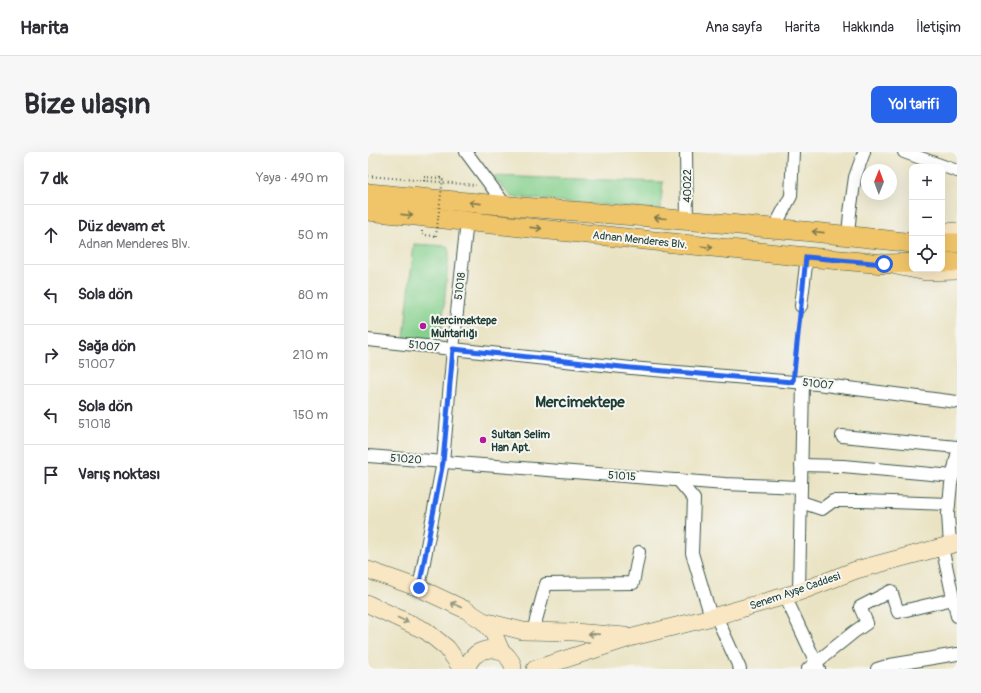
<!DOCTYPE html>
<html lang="tr">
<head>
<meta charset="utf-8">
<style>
	:root { --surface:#fff; --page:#f7f7f7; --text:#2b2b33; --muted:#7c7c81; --line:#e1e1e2; --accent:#2563eb }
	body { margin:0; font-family:Pangolin,sans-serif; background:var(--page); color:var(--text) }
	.controls { position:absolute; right:12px; top:12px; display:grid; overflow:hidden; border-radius:8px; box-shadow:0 4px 16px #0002 }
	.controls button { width:36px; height:36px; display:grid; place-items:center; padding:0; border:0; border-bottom:1px solid var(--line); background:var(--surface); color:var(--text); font:20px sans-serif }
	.compass { position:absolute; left:493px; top:12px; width:36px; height:36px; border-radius:50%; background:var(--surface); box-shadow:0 4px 16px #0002; rotate:1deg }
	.stop { position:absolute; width:12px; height:12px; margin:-9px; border:3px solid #2563eb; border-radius:50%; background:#fff }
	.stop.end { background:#2563eb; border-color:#fff; box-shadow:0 1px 4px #0008 }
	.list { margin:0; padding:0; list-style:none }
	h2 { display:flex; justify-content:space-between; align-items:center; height:52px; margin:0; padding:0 16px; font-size:17px }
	h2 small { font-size:13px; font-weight:400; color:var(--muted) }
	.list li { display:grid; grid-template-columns:26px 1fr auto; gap:12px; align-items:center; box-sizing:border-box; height:60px; padding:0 16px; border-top:1px solid var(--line) }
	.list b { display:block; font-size:15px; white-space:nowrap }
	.list p { margin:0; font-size:13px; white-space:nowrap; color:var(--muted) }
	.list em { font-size:13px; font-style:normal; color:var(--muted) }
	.icon { flex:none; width:22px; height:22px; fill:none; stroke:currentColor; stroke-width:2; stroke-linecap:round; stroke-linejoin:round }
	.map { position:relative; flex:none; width:589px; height:517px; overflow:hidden; border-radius:8px }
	header { display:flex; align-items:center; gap:24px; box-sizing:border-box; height:56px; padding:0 20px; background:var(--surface); border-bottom:1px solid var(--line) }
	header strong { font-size:19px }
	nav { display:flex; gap:22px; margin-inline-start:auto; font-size:14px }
	.intro { display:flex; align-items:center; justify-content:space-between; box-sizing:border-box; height:96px; padding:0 24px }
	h1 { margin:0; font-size:28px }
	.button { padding:10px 18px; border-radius:8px; background:var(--accent); color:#fff; font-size:14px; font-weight:700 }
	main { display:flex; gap:24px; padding:0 24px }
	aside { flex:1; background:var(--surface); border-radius:8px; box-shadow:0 4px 16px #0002 }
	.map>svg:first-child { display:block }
	.green { fill:#85d08d; stroke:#528660 }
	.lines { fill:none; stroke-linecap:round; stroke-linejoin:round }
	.street-casing { stroke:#3d5649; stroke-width:14 }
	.secondary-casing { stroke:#3d5649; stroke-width:18 }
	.primary-casing { stroke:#3d5649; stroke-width:20 }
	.path { stroke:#3d5649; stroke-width:2; stroke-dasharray:1 3; stroke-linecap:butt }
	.street { stroke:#fff; stroke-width:12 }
	.secondary { stroke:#f9e7c3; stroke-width:17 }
	.primary { stroke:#f0c469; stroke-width:19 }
	.path-bridge { stroke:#3d5649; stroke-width:2; stroke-dasharray:1 3; stroke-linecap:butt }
	.oneway { stroke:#7d7a4c }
	.oneway2 { stroke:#8c927c }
	.route { stroke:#2563eb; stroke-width:5 }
	.poi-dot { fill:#b5179e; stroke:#f6f6f2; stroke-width:1.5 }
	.labels { text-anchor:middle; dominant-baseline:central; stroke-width:4; stroke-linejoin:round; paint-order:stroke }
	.street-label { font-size:11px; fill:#1f3d34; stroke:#f6f6f2 }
	.poi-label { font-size:11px; font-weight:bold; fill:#1f3d34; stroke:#f6f6f2; text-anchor:start }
	.district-label { font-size:15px; font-weight:bold; fill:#1f3d34; stroke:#f6f6f2 }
</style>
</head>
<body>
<header>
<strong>Harita</strong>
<nav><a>Ana sayfa</a><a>Harita</a><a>Hakkında</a><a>İletişim</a></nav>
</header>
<div class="intro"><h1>Bize ulaşın</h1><a class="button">Yol tarifi</a></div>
<main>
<aside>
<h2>7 dk<small>Yaya · 490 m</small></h2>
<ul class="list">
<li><svg class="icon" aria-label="ahead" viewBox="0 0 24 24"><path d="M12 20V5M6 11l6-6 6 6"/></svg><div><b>Düz devam et</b><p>Adnan Menderes Blv.</p></div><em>50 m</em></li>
<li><svg class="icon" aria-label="left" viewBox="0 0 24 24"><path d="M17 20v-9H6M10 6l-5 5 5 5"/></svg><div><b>Sola dön</b></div><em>80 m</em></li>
<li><svg class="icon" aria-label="right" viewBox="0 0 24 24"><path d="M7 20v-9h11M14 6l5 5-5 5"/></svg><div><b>Sağa dön</b><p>51007</p></div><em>210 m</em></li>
<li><svg class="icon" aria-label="left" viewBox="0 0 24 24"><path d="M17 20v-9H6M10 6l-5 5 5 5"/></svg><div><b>Sola dön</b><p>51018</p></div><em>150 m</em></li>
<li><svg class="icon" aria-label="arrive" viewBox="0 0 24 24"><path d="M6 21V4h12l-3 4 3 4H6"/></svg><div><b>Varış noktası</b></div></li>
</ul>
</aside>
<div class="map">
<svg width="589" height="517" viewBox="0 0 589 517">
	<rect width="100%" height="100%" fill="#f6f6f2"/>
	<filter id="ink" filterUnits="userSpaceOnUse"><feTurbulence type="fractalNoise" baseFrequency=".025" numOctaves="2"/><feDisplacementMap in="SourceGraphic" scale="8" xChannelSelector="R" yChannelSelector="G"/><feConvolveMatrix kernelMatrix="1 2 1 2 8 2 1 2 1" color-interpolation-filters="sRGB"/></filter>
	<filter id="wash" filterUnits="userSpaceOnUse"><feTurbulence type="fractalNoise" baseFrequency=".012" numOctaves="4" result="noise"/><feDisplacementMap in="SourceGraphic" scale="16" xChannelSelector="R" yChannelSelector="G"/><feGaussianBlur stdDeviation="0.9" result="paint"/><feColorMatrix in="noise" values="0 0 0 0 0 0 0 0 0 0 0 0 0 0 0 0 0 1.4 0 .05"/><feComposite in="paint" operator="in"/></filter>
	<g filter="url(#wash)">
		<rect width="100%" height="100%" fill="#eae3c3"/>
		<g class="green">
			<polygon points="124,24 295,30 292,58 144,45"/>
			<polygon points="46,92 79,94 81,101 73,185 70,189 36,186"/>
		</g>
	</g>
	<g filter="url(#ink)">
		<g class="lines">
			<defs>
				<g id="street">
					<polyline points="98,0 138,54"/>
					<polyline points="318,0 319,68"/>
					<polyline points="536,0 589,19"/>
					<polyline points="406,76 423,44 425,0"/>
					<polyline points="480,83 482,61 487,25 496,0"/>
					<polyline points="433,154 439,105"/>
					<polyline points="0,188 263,216 449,232 589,250"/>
					<polyline points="474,284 589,295"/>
					<polyline points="0,304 357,332 433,335"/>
					<polyline points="433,313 475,314 585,324"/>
					<polyline points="310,328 326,347 324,401 343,465"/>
					<polyline points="433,350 454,357 465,349 494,349 581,352"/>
					<polyline points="582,393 580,362 583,332 589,303"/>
					<polyline points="574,395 589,464"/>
					<polyline points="51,436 75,310 85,197 99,69"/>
					<polyline points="431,440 435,230"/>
					<polyline points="417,444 451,517"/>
					<polyline points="348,464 372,517"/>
					<polyline points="165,479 178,432 265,431 271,400"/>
					<polyline points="440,517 486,480 499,471 492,455 523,439 530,460 585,447"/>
					<polyline points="509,517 522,513 589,502"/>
				</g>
				<g id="secondary">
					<polyline points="574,80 589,79"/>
					<polyline points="528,114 558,120 589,119"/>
					<polyline points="0,418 51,436 98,458 115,469 125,480 133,499"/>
					<polyline points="0,452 58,479 79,496 94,517"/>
					<polyline points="115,469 155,479 206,480 257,484"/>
					<path d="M 99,517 C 102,497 131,489 142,508 C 144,510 145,514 145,517"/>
					<polyline points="167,517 265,485 348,464 431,440 488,418 589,391"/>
				</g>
				<g id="primary">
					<path d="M 0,41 C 181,59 363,69 544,91"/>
					<polyline points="0,59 439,105 516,112 544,111"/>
					<polyline points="574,91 589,91"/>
					<polyline points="574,110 589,110"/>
				</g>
			</defs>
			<use href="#street" class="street-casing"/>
			<use href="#secondary" class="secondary-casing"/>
			<use href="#primary" class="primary-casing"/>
			<g class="path">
				<polyline points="0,24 108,33"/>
				<polyline points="56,29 56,25 75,26"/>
				<polyline points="54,79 54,83 68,84"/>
				<polyline points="426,218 432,165"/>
			</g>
			<use href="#street" class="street"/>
			<use href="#secondary" class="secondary"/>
			<use href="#primary" class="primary"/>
			<polyline class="path-bridge" points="68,84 75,26"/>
		</g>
		<defs><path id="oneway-shaft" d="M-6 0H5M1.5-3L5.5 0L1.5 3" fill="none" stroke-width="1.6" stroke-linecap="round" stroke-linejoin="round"/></defs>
		<g class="oneway">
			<use href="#oneway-shaft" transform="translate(107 51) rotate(-174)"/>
			<use href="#oneway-shaft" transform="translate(39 63) rotate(6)"/>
			<use href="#oneway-shaft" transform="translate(292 66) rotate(-175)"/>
			<use href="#oneway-shaft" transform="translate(168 76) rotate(6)"/>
			<use href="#oneway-shaft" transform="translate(450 80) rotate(-174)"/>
			<use href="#oneway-shaft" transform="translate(339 95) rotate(6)"/>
		</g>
		<g class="oneway2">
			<use href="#oneway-shaft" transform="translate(88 453) rotate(-155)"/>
			<use href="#oneway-shaft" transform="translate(35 468) rotate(25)"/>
			<use href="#oneway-shaft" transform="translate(226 482) rotate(-176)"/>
		</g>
	</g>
	<g class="lines" filter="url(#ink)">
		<polyline class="route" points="51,436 75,310 85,197 263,216 425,230 438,105 516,112"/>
	</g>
	<g class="poi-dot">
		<circle cx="55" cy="174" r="4"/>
		<circle cx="115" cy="288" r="4"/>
	</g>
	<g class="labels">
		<g class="street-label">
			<text transform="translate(319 34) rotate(-90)">40022</text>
			<text transform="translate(272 88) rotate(6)">Adnan Menderes Blv.</text>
			<text transform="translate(92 134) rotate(-83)">51018</text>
			<text transform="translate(56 194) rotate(6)">51007</text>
			<text transform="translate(450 232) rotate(6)">51007</text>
			<text transform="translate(38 307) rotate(4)">51020</text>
			<text transform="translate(254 324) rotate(4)">51015</text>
			<text transform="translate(427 439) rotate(-19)">Senem Ayşe Caddesi</text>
		</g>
		<g class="poi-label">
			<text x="63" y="168">Mercimektepe<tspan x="63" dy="13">Muhtarlığı</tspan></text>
			<text x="123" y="282">Sultan Selim<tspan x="123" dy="13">Han Apt.</tspan></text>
		</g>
		<g class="district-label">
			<text x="212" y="250">Mercimektepe</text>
		</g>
	</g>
</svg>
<div class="controls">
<button>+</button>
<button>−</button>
<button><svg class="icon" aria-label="locate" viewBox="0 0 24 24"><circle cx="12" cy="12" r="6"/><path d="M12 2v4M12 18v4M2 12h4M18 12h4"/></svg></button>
</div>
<svg class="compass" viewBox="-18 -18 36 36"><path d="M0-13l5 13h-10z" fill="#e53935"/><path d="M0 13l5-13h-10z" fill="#7c7c81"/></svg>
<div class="stop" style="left:516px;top:112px"></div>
<div class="stop end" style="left:51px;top:436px"></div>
</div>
</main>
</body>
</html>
